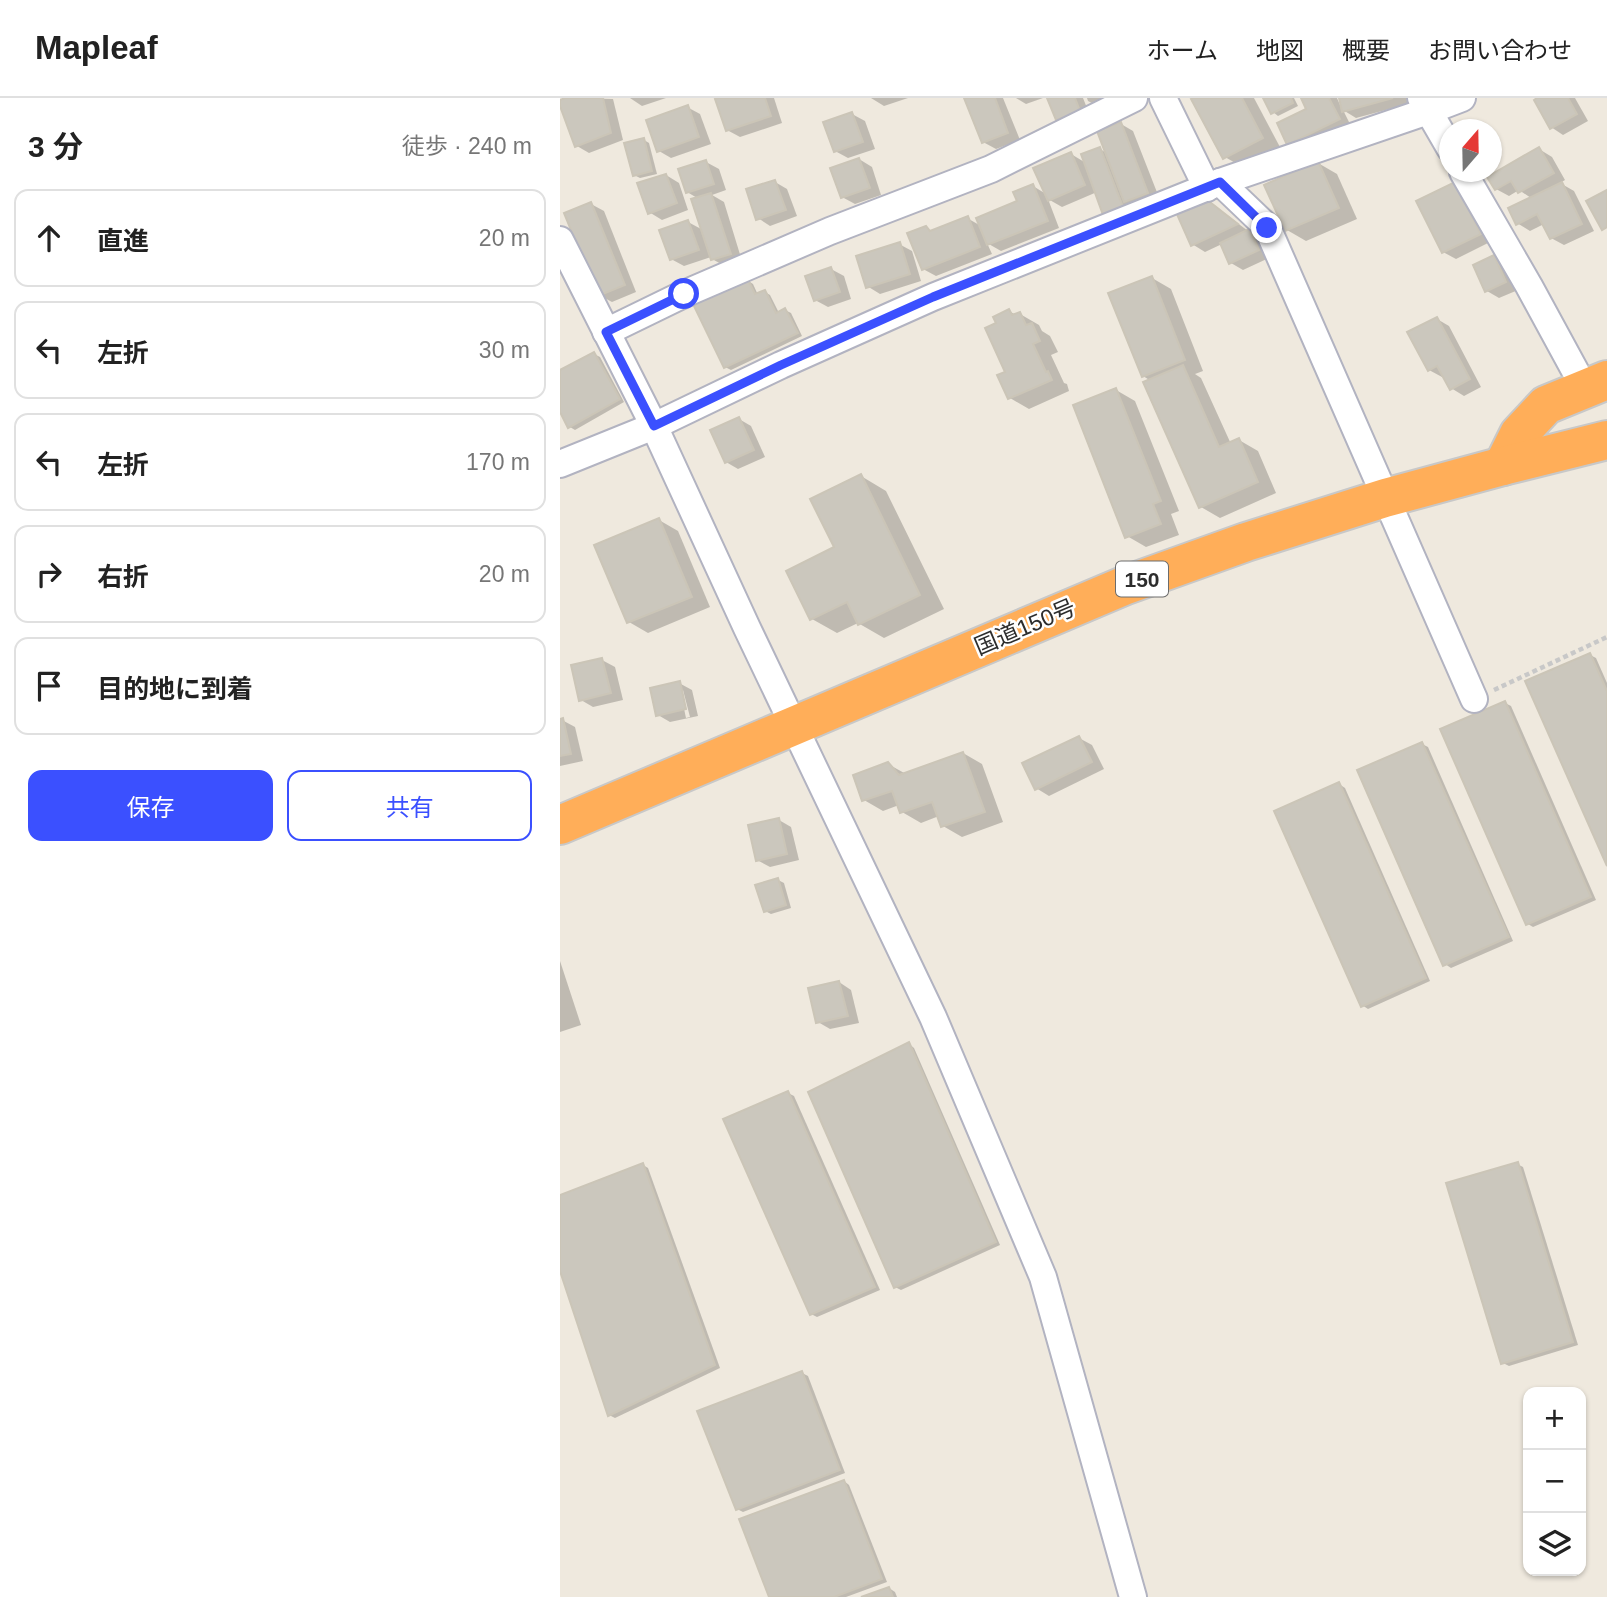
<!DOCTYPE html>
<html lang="ja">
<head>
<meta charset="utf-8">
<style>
	:root { --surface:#fff; --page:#f6f6f6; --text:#222; --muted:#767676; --line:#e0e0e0; --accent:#3b50ff }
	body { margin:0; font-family:Arial,"Noto Sans JP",sans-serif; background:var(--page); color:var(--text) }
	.controls { position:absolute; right:21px; bottom:21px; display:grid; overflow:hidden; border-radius:14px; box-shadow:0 2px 5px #0004 }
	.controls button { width:63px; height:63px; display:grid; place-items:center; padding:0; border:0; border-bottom:2px solid var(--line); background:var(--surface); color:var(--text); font:35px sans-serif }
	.compass { position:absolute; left:879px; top:21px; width:63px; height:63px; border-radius:50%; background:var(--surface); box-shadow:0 2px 5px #0004; rotate:20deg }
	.stop { position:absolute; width:21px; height:21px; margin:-16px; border:5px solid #3b50ff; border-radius:50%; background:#fff }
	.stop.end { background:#3b50ff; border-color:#fff; box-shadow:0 2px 7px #0008 }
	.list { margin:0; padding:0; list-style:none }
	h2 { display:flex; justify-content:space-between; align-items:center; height:91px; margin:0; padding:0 28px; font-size:30px }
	h2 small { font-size:23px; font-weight:400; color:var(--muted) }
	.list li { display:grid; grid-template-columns:46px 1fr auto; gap:21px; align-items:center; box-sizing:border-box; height:98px; margin:0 14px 14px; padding:0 14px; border:2px solid var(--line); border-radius:14px }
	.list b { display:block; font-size:26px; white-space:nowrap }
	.list em { font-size:23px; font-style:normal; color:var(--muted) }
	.actions { display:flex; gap:14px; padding:21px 28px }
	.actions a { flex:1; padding:16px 0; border:2px solid var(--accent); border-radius:14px; text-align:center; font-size:24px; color:var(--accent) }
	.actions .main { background:var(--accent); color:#fff }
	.icon { flex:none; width:38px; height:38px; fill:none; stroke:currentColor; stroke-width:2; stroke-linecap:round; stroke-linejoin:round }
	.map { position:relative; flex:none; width:1047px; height:1499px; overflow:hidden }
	header { display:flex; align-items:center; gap:42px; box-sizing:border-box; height:98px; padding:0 35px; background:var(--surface); border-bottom:2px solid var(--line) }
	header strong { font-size:33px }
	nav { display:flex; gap:38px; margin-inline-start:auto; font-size:24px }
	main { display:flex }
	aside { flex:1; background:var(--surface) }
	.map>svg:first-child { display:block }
	.shadow { fill:#0003; fill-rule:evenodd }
	.building { fill:#cbc7bd; stroke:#cbc5b7; stroke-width:2 }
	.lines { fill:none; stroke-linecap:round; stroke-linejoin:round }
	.minor-casing { stroke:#b2b3c1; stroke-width:30 }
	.highway-casing { stroke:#c8c8c8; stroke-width:42 }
	.path { stroke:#c8c8c8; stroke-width:4.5; stroke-dasharray:5 3.5; stroke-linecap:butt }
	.minor { stroke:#fff; stroke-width:26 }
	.highway { stroke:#ffae59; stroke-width:38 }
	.route { stroke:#3b50ff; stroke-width:9 }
	.labels { text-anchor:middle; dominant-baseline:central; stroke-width:5; stroke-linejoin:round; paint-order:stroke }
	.shield { fill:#fff; stroke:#6c6c6c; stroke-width:2 }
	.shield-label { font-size:21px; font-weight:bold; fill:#2d2d2d }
	.street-label { font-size:23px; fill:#2d2d2d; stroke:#fff }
</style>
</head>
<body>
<header>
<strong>Mapleaf</strong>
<nav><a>ホーム</a><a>地図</a><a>概要</a><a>お問い合わせ</a></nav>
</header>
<main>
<aside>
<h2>3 分<small>徒歩 · 240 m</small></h2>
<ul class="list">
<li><svg class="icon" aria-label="ahead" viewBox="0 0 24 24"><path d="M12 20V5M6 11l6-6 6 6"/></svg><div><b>直進</b></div><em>20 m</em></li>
<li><svg class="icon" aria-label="left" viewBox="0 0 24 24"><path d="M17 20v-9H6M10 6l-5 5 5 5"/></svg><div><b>左折</b></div><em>30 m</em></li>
<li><svg class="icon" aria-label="left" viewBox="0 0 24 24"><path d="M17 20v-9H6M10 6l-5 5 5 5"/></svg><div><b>左折</b></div><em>170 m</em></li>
<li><svg class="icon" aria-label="right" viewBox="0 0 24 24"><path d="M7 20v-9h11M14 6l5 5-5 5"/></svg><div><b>右折</b></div><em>20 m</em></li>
<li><svg class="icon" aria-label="arrive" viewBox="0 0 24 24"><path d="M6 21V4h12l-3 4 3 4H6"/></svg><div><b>目的地に到着</b></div></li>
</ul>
<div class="actions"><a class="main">保存</a><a>共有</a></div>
</aside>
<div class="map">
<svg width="1047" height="1499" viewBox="0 0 1047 1499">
	<rect width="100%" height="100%" fill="#efe9de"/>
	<g class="shadow">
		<polygon points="10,0 53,1 63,42 29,55 17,48"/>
		<polygon points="70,0 106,0 82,8"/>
		<polygon points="165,0 214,0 222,25 180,39 167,32"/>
		<polygon points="311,0 348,0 324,8"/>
		<polygon points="406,0 443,0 460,42 436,51 423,44"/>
		<polygon points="456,0 483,0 466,6"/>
		<polygon points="489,0 523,0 531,20 510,28 497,21"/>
		<polygon points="527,0 560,0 541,10 528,3"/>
		<polygon points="637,0 694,0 721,51 684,70 665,59"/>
		<polygon points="705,0 734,0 738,8 718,18 713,14"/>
		<polygon points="743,0 777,0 780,7 782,6 780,0 846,0 848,6 796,20 783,12 791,28 741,53 729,45 749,12"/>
		<polygon points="981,0 1015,0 1028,23 1003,37 991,29"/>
		<polygon points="127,9 140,16 151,46 111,60 99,53"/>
		<polygon points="292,16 305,23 315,51 288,60 275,53"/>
		<polygon points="561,26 573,33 600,102 578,110 570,105 574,116 537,94 502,109 488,101 499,130 441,153 427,145 432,156 376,178 363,171 366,130 372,134 407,120 421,128 459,104 473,88 486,96 511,56 526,65 540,51 548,56"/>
		<polygon points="84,42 89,45 97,76 80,80 74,77"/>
		<polygon points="979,51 992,59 1005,82 1000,85 1014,93 1034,133 1004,147 991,140 984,126 970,133 957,125 971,100 959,92 949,98 936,91"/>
		<polygon points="299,61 312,69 321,97 295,106 282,99"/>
		<polygon points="146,64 159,71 166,92 152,97 164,104 182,163 165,168 152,161 151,159 124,168 111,161 128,124 143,132 139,101 127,94"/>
		<polygon points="758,65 777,76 797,121 746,143 727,132"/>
		<polygon points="106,77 119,85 128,112 102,122 89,114"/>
		<polygon points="215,84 227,91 237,118 210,128 198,120"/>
		<polygon points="895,86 932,143 896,161 883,154"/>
		<polygon points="646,103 659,111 688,133 702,140 711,159 683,172 671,165 662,146 645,154 632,146"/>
		<polygon points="31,106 44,113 76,194 52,204 39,197"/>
		<polygon points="339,146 352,153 361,183 320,196 307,188"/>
		<polygon points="934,159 946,167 958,192 939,200 927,193"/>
		<polygon points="271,171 284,178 291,201 268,209 255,202"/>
		<polygon points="592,180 611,191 643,273 635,276 641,280 671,346 679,342 698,353 716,395 660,420 641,409 591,283 583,278"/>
		<polygon points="187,182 193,186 198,197 205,194 210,197 219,215 225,212 231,215 242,238 171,272 165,269"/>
		<polygon points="449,213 456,217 460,216 479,227 482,233 490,238 498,254 491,257 504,285 507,286 509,293 469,311 450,300 447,275 438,226"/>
		<polygon points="877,221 889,228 921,289 904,298 891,290 884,278 882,279 869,272"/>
		<polygon points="34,256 40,259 64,304 15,332 10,329 0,310 0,274"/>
		<polygon points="556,292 575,303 619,413 611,416 619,437 586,449 567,438"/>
		<polygon points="179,321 191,328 205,359 178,371 166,364"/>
		<polygon points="301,378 326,393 384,511 324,540 298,525 277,535 252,521"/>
		<polygon points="99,422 118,433 150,509 88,535 69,524"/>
		<polygon points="1030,557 1036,560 1047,585 1047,764"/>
		<polygon points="42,562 55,569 63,602 33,609 21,602"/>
		<path d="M 119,585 L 132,592 L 138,618 L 110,624 L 98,617 ZM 120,592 L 123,592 L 130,619 L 126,620 Z"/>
		<polygon points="945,605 951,608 1036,802 973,829 968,826"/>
		<polygon points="2,622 15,629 23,663 0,668 0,623"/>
		<polygon points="519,640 532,647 544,671 489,698 476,690"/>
		<polygon points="862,646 868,649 953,843 891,870 885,866"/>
		<polygon points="403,655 422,666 443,724 402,739 383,728 379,718 361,725 342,714 339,707 323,713 304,702 328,666 346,676"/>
		<polygon points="779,686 785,690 870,883 808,911 802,907"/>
		<polygon points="219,722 231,729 239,762 210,769 197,762"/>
		<polygon points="218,782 224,785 231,810 211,816 205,813"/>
		<polygon points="0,863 21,927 0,934"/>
		<polygon points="279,884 291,892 299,925 270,931 258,924"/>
		<polygon points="349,946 354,950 440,1147 341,1192 335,1189"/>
		<polygon points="228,995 234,998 320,1192 257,1219 251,1216"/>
		<polygon points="957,1066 963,1069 1018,1247 949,1268 943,1265"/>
		<polygon points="83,1067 88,1070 160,1270 55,1320 49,1317 0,1167 0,1099"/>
		<polygon points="242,1275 248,1278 285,1375 183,1414 177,1411"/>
		<polygon points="284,1383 289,1387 327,1484 286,1499 211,1499"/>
		<polygon points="329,1490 335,1494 337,1499 306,1499"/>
	</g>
	<g class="building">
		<polygon points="5,0 43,0 51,35 15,49 0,8 0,2"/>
		<polygon points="159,0 205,0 211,18 166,33 155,1"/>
		<polygon points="404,0 435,0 448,35 422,45"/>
		<polygon points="487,0 515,0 520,13 496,22"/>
		<polygon points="633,0 682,0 703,40 663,61 631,1"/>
		<polygon points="703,0 731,0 733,5 711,16"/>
		<polygon points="741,0 769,0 780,21 727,47 717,25 746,11"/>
		<polygon points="779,0 833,0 782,14"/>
		<polygon points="977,0 1008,0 1017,16 990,31 974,2"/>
		<polygon points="128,7 139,39 97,54 86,22"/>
		<polygon points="292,14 303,44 274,54 263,24"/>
		<polygon points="561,24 588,95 564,104 537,33"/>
		<polygon points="84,40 92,73 73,78 64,45"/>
		<polygon points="540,49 563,109 543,117 521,56"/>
		<polygon points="979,49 994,75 958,95 951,83 935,92 927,79"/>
		<polygon points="511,54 525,87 488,103 473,70"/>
		<polygon points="299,60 310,90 281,100 270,70"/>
		<polygon points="146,62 154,86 126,95 118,71"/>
		<polygon points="758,63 779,110 725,133 704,87"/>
		<polygon points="106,76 117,105 88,116 77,85"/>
		<polygon points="215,82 226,112 196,122 186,91"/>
		<polygon points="895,84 921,136 882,155 856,103"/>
		<polygon points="1002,84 1022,126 990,141 977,116 956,127 948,110"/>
		<polygon points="473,86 488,123 427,147 416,120 457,103 453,94"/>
		<polygon points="1047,92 1047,129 1042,132 1026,103"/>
		<polygon points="151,95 171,156 151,162 131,101"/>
		<polygon points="646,101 678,126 631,148 616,114"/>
		<polygon points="31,104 65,187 38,198 4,115"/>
		<polygon points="408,118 420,149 362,172 347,135 366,128 370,133"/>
		<polygon points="128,122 139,152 110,162 99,132"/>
		<polygon points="689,131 699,152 669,166 660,145"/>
		<polygon points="340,144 350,176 306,190 296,158"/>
		<polygon points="934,157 946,184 925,194 913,167"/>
		<polygon points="271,169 280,194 254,203 245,178"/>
		<polygon points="592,178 625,262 582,279 548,195"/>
		<polygon points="187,180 195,196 205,192 216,215 225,210 238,235 164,270 133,206"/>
		<polygon points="449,211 452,217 460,214 466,227 472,225 480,243 473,246 486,274 488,273 492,282 448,301 437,277 445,274 425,230 436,225 433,219"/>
		<polygon points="877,219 910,281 890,292 877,268 868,273 847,234"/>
		<polygon points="34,254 60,301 8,330 0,314 0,272"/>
		<polygon points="623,267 659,349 679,340 698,384 639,410 583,284"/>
		<polygon points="556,290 601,403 593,406 601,426 565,440 513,307"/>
		<polygon points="179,319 194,352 165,365 150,332"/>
		<polygon points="301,376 360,497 298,527 287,504 250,522 226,473 274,449 250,401"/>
		<polygon points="99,420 132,499 67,525 34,447"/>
		<polygon points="1030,555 1047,593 1047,768 965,583"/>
		<polygon points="42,560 51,595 19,603 11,567"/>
		<polygon points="120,583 126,611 96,618 90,590"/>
		<polygon points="945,603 1031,799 966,827 880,631"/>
		<polygon points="3,620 11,656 0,658 0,621"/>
		<polygon points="519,638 532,664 475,692 462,665"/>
		<polygon points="862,644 949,839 883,868 797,672"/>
		<polygon points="403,654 425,714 381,729 372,704 340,715 332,693 302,703 293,677 328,664 339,677"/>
		<polygon points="779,684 866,880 801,909 714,713"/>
		<polygon points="219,720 227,756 196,763 188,727"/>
		<polygon points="218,780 226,807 204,814 195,787"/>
		<polygon points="279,883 288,918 256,925 248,890"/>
		<polygon points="349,944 436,1144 334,1190 248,994"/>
		<polygon points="228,993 315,1189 250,1217 163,1021"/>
		<polygon points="958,1064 1013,1244 941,1266 886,1085"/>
		<polygon points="83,1065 155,1267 48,1318 0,1173 0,1097"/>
		<polygon points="242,1273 280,1372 176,1412 137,1313"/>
		<polygon points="284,1382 322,1481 274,1499 209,1499 179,1421"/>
		<polygon points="329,1489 333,1499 301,1499"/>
	</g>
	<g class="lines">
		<defs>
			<g id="minor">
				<polyline points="603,0 647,90"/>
				<polyline points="861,0 890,50"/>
				<polyline points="903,74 969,188 1025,291"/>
				<polyline points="660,84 707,129 914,601"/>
				<polyline points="0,142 94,328 187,530 373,919 483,1179 573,1499"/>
				<polyline points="46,234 124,196 270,133 431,71 574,0"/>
				<polyline points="0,366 94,328 221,267 373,199 660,84 868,13 902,0"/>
			</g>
			<g id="highway">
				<polyline points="943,368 959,336 986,307 1047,282"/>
				<polyline points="0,727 566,487 686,444 825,400 943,368 1047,342"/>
			</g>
		</defs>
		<use href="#minor" class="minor-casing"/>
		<use href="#highway" class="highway-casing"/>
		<polyline class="path" points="934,592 1047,539"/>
		<use href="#minor" class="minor"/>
		<use href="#highway" class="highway"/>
	</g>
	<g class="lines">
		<polyline class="route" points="124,196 46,234 94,328 221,267 373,199 660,84 707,130"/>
	</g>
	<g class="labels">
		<rect class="shield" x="556" y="463.5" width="52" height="35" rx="5"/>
		<g class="shield-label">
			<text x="582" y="481">150</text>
		</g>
		<g class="street-label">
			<text transform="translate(465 529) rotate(-23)">国道150号</text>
		</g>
	</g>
</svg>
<div class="controls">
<button>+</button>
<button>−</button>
<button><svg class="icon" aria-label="layers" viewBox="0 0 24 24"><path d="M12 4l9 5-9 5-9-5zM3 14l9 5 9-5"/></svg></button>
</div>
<svg class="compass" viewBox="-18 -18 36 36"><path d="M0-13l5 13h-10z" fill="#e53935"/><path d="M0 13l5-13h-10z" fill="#767676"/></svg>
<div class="stop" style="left:124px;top:196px"></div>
<div class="stop end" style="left:707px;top:130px"></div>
</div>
</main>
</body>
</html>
